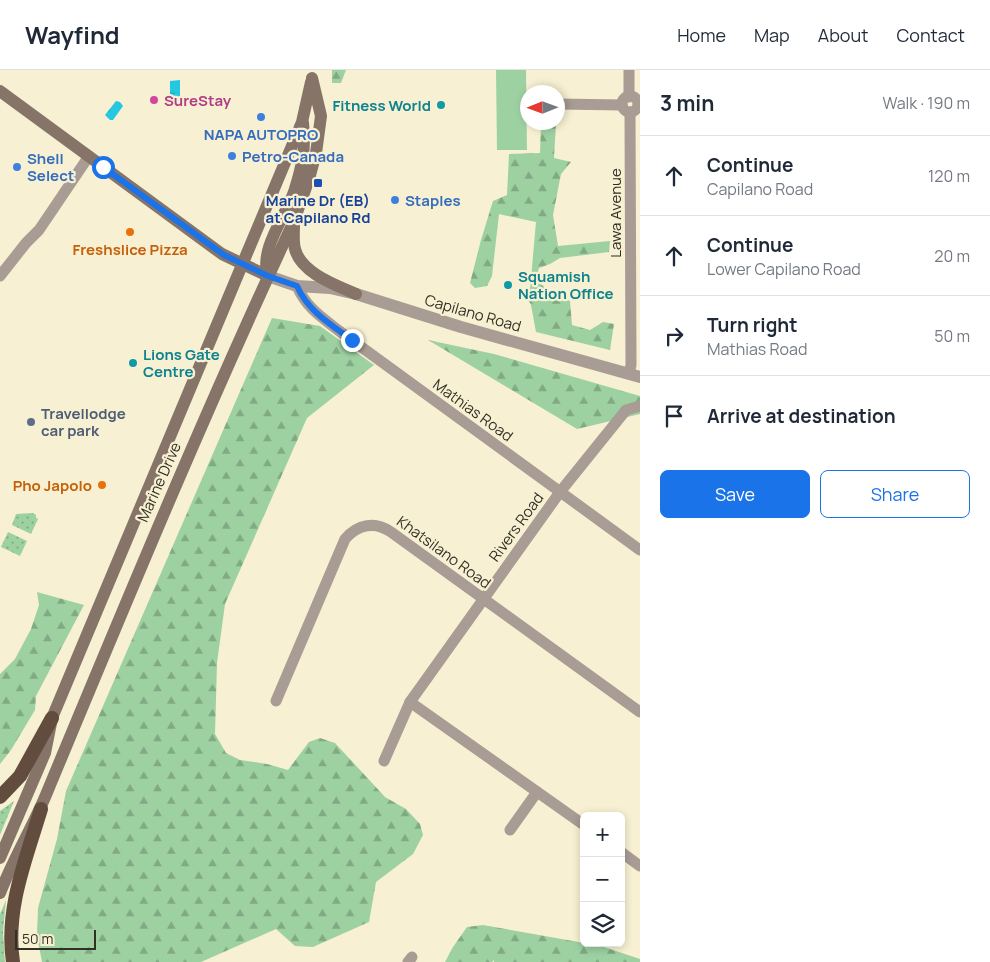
<!DOCTYPE html>
<html lang="en">
<head>
<meta charset="utf-8">
<style>
	:root { --surface:#fff; --page:#f2f2f3; --text:#1f2937; --muted:#747a83; --line:#e0e1e3; --accent:#1a73e8 }
	body { margin:0; font-family:Manrope,sans-serif; background:var(--page); color:var(--text) }
	.controls { position:absolute; right:15px; bottom:15px; display:grid; overflow:hidden; border-radius:8px; box-shadow:0 2px 8px #0003 }
	.controls button { width:45px; height:45px; display:grid; place-items:center; padding:0; border:0; border-bottom:1px solid var(--line); background:var(--surface); color:var(--text); font:25px sans-serif }
	.compass { position:absolute; left:520px; top:15px; width:45px; height:45px; border-radius:50%; background:var(--surface); box-shadow:0 2px 8px #0003; rotate:269deg }
	.scale { position:absolute; left:15px; bottom:12px; width:81px; box-sizing:border-box; padding-left:5px; border:2px solid #322f24; border-top:0; font-size:14px; line-height:18px; white-space:nowrap; color:#322f24; -webkit-text-stroke:4px #f7f0d2; paint-order:stroke }
	.stop { position:absolute; width:15px; height:15px; margin:-11px; border:4px solid #1a73e8; border-radius:50%; background:#fff }
	.stop.end { background:#1a73e8; border-color:#fff; box-shadow:0 1px 5px #0008 }
	.list { margin:0; padding:0; list-style:none }
	h2 { display:flex; justify-content:space-between; align-items:center; height:65px; margin:0; padding:0 20px; font-size:21px }
	h2 small { font-size:16px; font-weight:400; color:var(--muted) }
	.list li { display:grid; grid-template-columns:32px 1fr auto; gap:15px; align-items:center; box-sizing:border-box; height:80px; padding:0 20px; border-top:1px solid var(--line) }
	.list b { display:block; font-size:19px; white-space:nowrap }
	.list p { margin:0; font-size:16px; white-space:nowrap; color:var(--muted) }
	.list em { font-size:16px; font-style:normal; color:var(--muted) }
	.actions { display:flex; gap:10px; padding:15px 20px }
	.actions a { flex:1; padding:11px 0; border:1px solid var(--accent); border-radius:8px; text-align:center; font-size:18px; color:var(--accent) }
	.actions .main { background:var(--accent); color:#fff }
	.icon { flex:none; width:28px; height:28px; fill:none; stroke:currentColor; stroke-width:2; stroke-linecap:round; stroke-linejoin:round }
	.map { position:relative; flex:none; width:640px; height:892px; overflow:hidden }
	header { display:flex; align-items:center; gap:30px; box-sizing:border-box; height:70px; padding:0 25px; background:var(--surface); border-bottom:1px solid var(--line) }
	header strong { font-size:24px }
	nav { display:flex; gap:28px; margin-inline-start:auto; font-size:18px }
	main { display:flex }
	aside { flex:1; background:var(--surface) }
	.map>svg:first-child { display:block }
	.grass { fill:url(#grass-dots) }
	.forest { fill:url(#forest-firs) }
	.pitch { fill:#9dd1a2 }
	.water { fill:url(#water-ripples) }
	.lines { fill:none; stroke-linecap:round; stroke-linejoin:round }
	.minor { stroke:#a89c94; stroke-width:11 }
	.tertiary { stroke:#a89c94; stroke-width:12 }
	.secondary { stroke:#867469; stroke-width:12 }
	.trunk { stroke:#624c3d; stroke-width:14 }
	.route { stroke:#1a73e8; stroke-width:6 }
	.hotel-dot { fill:#d1479c; stroke:#f7f0d2; stroke-width:2 }
	.culture-dot { fill:#0f9aa8; stroke:#f7f0d2; stroke-width:2 }
	.shop-dot { fill:#3f7fe0; stroke:#f7f0d2; stroke-width:2 }
	.transit-dot { fill:#1a4fb4; stroke:#f7f0d2; stroke-width:2 }
	.food-dot { fill:#e8710a; stroke:#f7f0d2; stroke-width:2 }
	.service-dot { fill:#5c6f8a; stroke:#f7f0d2; stroke-width:2 }
	.labels { text-anchor:middle; dominant-baseline:central; stroke-width:4.5; stroke-linejoin:round; paint-order:stroke }
	.hotel-label { font-size:15px; font-weight:bold; fill:#b23c85; stroke:#f7f0d2; text-anchor:start }
	.culture-label { font-size:15px; font-weight:bold; fill:#0d838f; stroke:#f7f0d2; text-anchor:start }
	.shop-label { font-size:15px; font-weight:bold; fill:#366cbe; stroke:#f7f0d2; text-anchor:start }
	.transit-label { font-size:15px; font-weight:bold; fill:#164399; stroke:#f7f0d2 }
	.street-label { font-size:15px; fill:#322f24; stroke:#f7f0d2 }
	.food-label { font-size:15px; font-weight:bold; fill:#c56008; stroke:#f7f0d2 }
	.service-label { font-size:15px; font-weight:bold; fill:#4e5e75; stroke:#f7f0d2; text-anchor:start }
</style>
</head>
<body>
<header>
<strong>Wayfind</strong>
<nav><a>Home</a><a>Map</a><a>About</a><a>Contact</a></nav>
</header>
<main>
<div class="map">
<svg width="640" height="892" viewBox="0 0 640 892">
	<defs>
		<pattern id="grass-dots" width="8" height="8" patternUnits="userSpaceOnUse" patternTransform="scale(1.25)"><rect width="8" height="8" fill="#9dd1a2"/><path d="M2 2h.1M6 6h.1" fill="none" stroke="#81aa84" stroke-width="1.8" stroke-linecap="round"/></pattern>
		<pattern id="forest-firs" width="22" height="20" patternUnits="userSpaceOnUse" patternTransform="scale(1.25)"><rect width="22" height="20" fill="#9dd1a2"/><path d="M5 1l3.5 6h-7zM16 11l3.5 6h-7z" fill="#81aa84"/></pattern>
		<pattern id="water-ripples" width="26" height="14" patternUnits="userSpaceOnUse" patternTransform="scale(1.25)"><rect width="26" height="14" fill="#25c8e1"/><path d="M2 4q2-2 4 0t4 0M15 11q2-2 4 0t4 0" fill="none" stroke="#21a3b6"/></pattern>
	</defs>
	<rect width="100%" height="100%" fill="#f7f0d2"/>
	<g class="grass">
		<polygon points="33,443 36,445 36,448 38,449 31,464 12,455 16,444"/>
		<polygon points="8,462 27,471 20,486 1,477"/>
		<polygon points="14,731 0,765 0,741"/>
		<polygon points="6,830 3,862 5,892 0,892 0,844"/>
	</g>
	<g class="forest">
		<polygon points="332,0 346,0 341,13 332,13"/>
		<polygon points="541,53 556,53 554,88 571,92 561,104 553,145 558,176 610,171 609,182 560,188 550,194 539,198 536,209 549,222 570,231 572,255 590,260 603,252 614,254 610,280 536,262 531,235 529,231 536,152 499,144 492,206 487,216 475,218 470,213 481,170 493,131 507,125 509,84 540,83"/>
		<polygon points="272,248 320,256 374,295 307,348 225,534 217,593 215,664 226,683 240,690 267,694 288,700 309,672 320,668 335,673 385,727 406,739 420,754 423,765 413,784 376,812 369,852 313,877 295,876 276,859 201,892 42,892 37,866 38,838 57,769 66,721"/>
		<polygon points="428,270 494,284 640,326 640,344 577,359"/>
		<polygon points="37,522 84,535 36,626 35,640 11,680 0,694 0,604 15,589 31,559 39,535"/>
		<polygon points="483,855 601,876 640,889 640,892 494,892 494,890 492,892 445,892 453,877 467,857"/>
	</g>
	<polygon class="pitch" points="496,0 526,0 527,80 497,80"/>
	<g class="water">
		<polygon points="180,10 180,29 170,29 170,11"/>
		<polygon points="116,31 120,32 123,36 113,50 110,50 105,45"/>
	</g>
	<g class="lines">
		<g class="minor">
			<circle cx="630" cy="34" r="8"/>
			<polyline points="629,27 629,0"/>
			<polyline points="558,34 622,35"/>
			<polyline points="0,206 26,173 39,160 89,86"/>
			<path d="M 297,216 C 306,237 320,246 338,260 L 640,480"/>
			<polyline points="629,304 631,295 630,42"/>
			<path d="M 276,631 L 345,469 C 358,454 375,451 391,462 L 640,642"/>
			<polyline points="410,632 584,755"/>
			<polyline points="384,691 410,632 560,422 626,340 640,336"/>
			<polyline points="510,760 537,722"/>
			<polyline points="621,782 640,796"/>
			<polyline points="408,892 412,887"/>
		</g>
		<polyline class="tertiary" points="268,206 297,216 330,218 356,224 461,257 640,307"/>
		<g class="secondary">
			<polyline points="0,21 222,184 268,206"/>
			<path d="M 294,155 C 294,163 293,172 295,179 C 301,203 336,215 356,224"/>
			<path d="M 268,206 C 259,180 285,147 294,122 C 302,97 306,80 303,53"/>
			<polyline points="0,788 45,683 52,648 302,52 311,12"/>
			<path d="M 0,823 C 14,787 34,755 48,720 C 127,530 206,339 294,151 L 309,109 L 316,83 L 321,46 L 312,8"/>
		</g>
		<g class="trunk">
			<polyline points="0,727 20,706 52,648"/>
			<path d="M 13,892 C 5,839 26,789 41,739"/>
		</g>
	</g>
	<g class="lines">
		<path class="route" d="M 103,97 L 224,185 L 268,206 L 297,216 C 308,241 330,254 352,270"/>
	</g>
	<circle class="hotel-dot" cx="154" cy="30" r="5"/>
	<g class="culture-dot">
		<circle cx="441" cy="35" r="5"/>
		<circle cx="508" cy="215" r="5"/>
		<circle cx="133" cy="293" r="5"/>
	</g>
	<g class="shop-dot">
		<circle cx="261" cy="47" r="5"/>
		<circle cx="232" cy="86" r="5"/>
		<circle cx="17" cy="97" r="5"/>
		<circle cx="395" cy="130" r="5"/>
	</g>
	<rect class="transit-dot" x="313" y="108" width="10" height="10" rx="2.5"/>
	<g class="food-dot">
		<circle cx="130" cy="162" r="5"/>
		<circle cx="102" cy="415" r="5"/>
	</g>
	<circle class="service-dot" cx="31" cy="352" r="5"/>
	<g class="labels">
		<g class="hotel-label">
			<text x="164" y="30">SureStay</text>
		</g>
		<g class="culture-label">
			<text x="431" y="35" text-anchor="end">Fitness World</text>
			<text x="518" y="206">Squamish<tspan x="518" dy="17">Nation Office</tspan></text>
			<text x="143" y="284">Lions Gate<tspan x="143" dy="17">Centre</tspan></text>
		</g>
		<g class="shop-label">
			<text x="261" y="64" text-anchor="middle">NAPA AUTOPRO</text>
			<text x="242" y="86">Petro-Canada</text>
			<text x="27" y="88">Shell<tspan x="27" dy="17">Select</tspan></text>
			<text x="405" y="130">Staples</text>
		</g>
		<g class="transit-label">
			<text x="318" y="130">Marine Dr (EB)<tspan x="318" dy="17">at Capilano Rd</tspan></text>
		</g>
		<g class="street-label">
			<text transform="translate(615 143) rotate(-90)">Lawa Avenue</text>
			<text transform="translate(473 243) rotate(16)">Capilano Road</text>
			<text transform="translate(473 340) rotate(36)">Mathias Road</text>
			<text transform="translate(159 412) rotate(-66)">Marine Drive</text>
			<text transform="translate(516 457) rotate(-54)">Rivers Road</text>
			<text transform="translate(444 482) rotate(36)">Khatsilano Road</text>
		</g>
		<g class="food-label">
			<text x="130" y="179">Freshslice Pizza</text>
			<text x="92" y="415" text-anchor="end">Pho Japolo</text>
		</g>
		<g class="service-label">
			<text x="41" y="343">Travellodge<tspan x="41" dy="17">car park</tspan></text>
		</g>
	</g>
</svg>
<div class="controls">
<button>+</button>
<button>−</button>
<button><svg class="icon" aria-label="layers" viewBox="0 0 24 24"><path d="M12 4l9 5-9 5-9-5zM3 14l9 5 9-5"/></svg></button>
</div>
<svg class="compass" viewBox="-18 -18 36 36"><path d="M0-13l5 13h-10z" fill="#e53935"/><path d="M0 13l5-13h-10z" fill="#747a83"/></svg>
<div class="scale">50 m</div>
<div class="stop" style="left:103px;top:97px"></div>
<div class="stop end" style="left:352px;top:270px"></div>
</div>
<aside>
<h2>3 min<small>Walk · 190 m</small></h2>
<ul class="list">
<li><svg class="icon" aria-label="ahead" viewBox="0 0 24 24"><path d="M12 20V5M6 11l6-6 6 6"/></svg><div><b>Continue</b><p>Capilano Road</p></div><em>120 m</em></li>
<li><svg class="icon" aria-label="ahead" viewBox="0 0 24 24"><path d="M12 20V5M6 11l6-6 6 6"/></svg><div><b>Continue</b><p>Lower Capilano Road</p></div><em>20 m</em></li>
<li><svg class="icon" aria-label="right" viewBox="0 0 24 24"><path d="M7 20v-9h11M14 6l5 5-5 5"/></svg><div><b>Turn right</b><p>Mathias Road</p></div><em>50 m</em></li>
<li><svg class="icon" aria-label="arrive" viewBox="0 0 24 24"><path d="M6 21V4h12l-3 4 3 4H6"/></svg><div><b>Arrive at destination</b></div></li>
</ul>
<div class="actions"><a class="main">Save</a><a>Share</a></div>
</aside>
</main>
</body>
</html>
